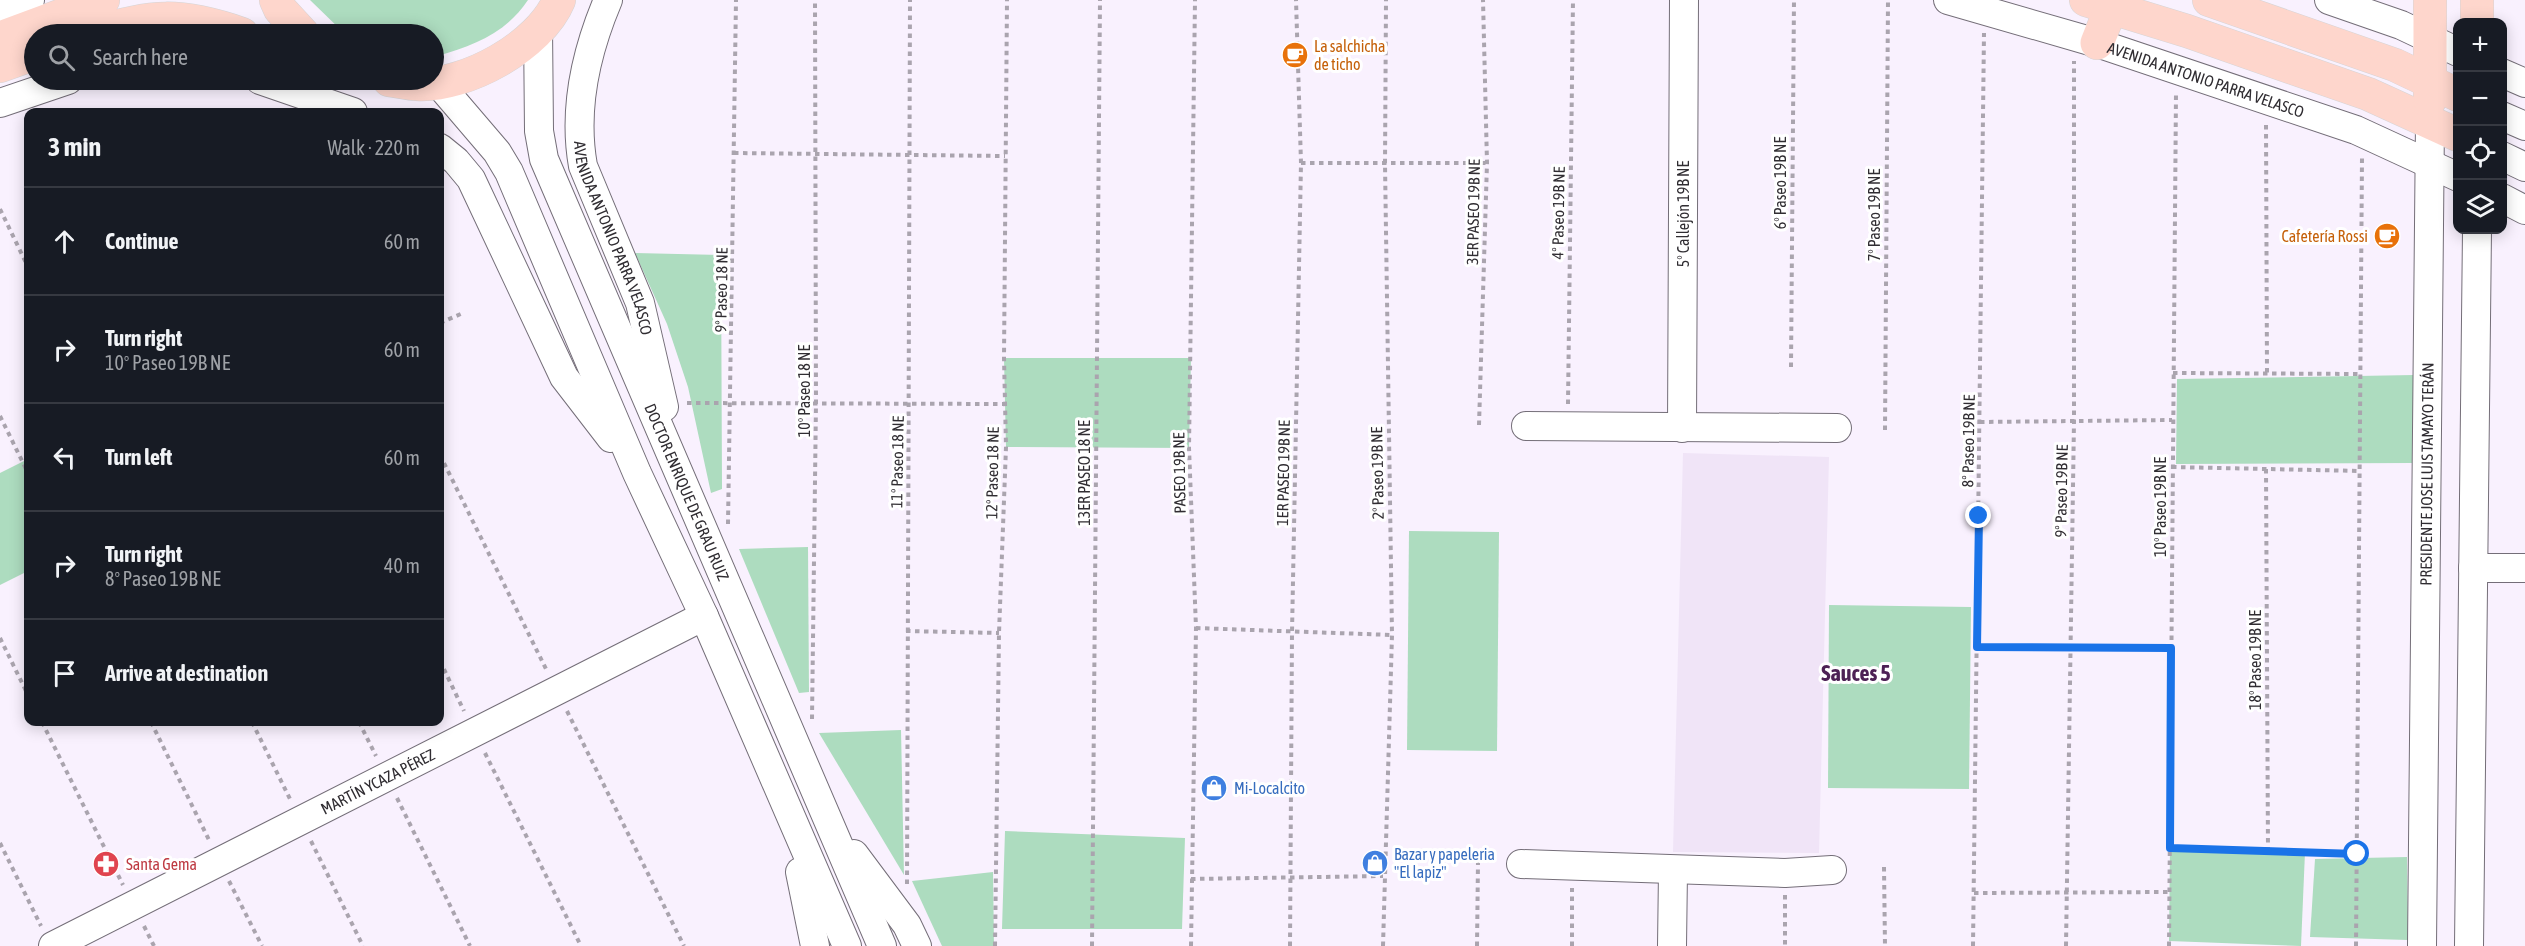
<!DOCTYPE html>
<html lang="en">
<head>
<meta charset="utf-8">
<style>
	:root { --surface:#171b24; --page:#242831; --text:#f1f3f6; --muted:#9ea1a6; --line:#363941 }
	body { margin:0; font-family:"Asap Condensed",sans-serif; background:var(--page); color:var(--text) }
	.controls { position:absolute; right:18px; top:18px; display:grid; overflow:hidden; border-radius:12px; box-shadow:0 3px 15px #0003 }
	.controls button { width:54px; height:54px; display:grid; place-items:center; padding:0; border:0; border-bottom:2px solid var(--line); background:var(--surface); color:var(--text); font:30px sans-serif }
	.stop { position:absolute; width:18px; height:18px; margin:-14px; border:4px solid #1a73e8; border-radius:50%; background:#fff }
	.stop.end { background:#1a73e8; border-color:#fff; box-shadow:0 2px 6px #0008 }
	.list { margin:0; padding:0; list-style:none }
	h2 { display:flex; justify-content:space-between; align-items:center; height:78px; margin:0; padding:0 24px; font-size:26px }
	h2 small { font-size:20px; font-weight:400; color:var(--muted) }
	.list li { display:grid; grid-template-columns:39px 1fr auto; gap:18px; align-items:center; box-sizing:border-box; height:108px; padding:0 24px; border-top:2px solid var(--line) }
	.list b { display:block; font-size:22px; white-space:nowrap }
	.list p { margin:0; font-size:20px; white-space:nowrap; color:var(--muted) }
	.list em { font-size:20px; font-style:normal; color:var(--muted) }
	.icon { flex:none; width:33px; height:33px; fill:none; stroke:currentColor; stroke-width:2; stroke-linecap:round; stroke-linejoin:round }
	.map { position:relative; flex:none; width:2525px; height:946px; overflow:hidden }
	.search { position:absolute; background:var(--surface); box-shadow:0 3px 15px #0003; left:24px; top:24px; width:420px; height:66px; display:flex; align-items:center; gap:15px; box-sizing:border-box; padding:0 21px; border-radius:33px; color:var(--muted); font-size:22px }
	.panel { position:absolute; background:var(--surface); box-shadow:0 3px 15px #0003; left:24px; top:108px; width:420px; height:618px; border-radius:12px }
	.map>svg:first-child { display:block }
	.built { fill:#f0e4f7 }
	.green { fill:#addcbf }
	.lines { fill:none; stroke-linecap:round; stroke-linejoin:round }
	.minor-casing { stroke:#746e78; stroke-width:30 }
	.major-casing { stroke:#d6d5d6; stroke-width:34 }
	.path { stroke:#aaa4ae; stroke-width:4; stroke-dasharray:4.5 4.5; stroke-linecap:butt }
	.minor { stroke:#fff; stroke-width:28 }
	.major { stroke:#fed6cc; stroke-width:33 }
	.route { stroke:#1a73e8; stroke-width:8 }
	.labels { text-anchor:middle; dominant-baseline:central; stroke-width:6; stroke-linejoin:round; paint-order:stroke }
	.food-label { font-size:16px; fill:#c56008; stroke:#fff; text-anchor:start }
	.street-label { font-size:16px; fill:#302d32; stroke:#fff }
	.shop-label { font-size:16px; fill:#366cbe; stroke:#fff; text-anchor:start }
	.health-label { font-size:16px; fill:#be3a42; stroke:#fff; text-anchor:start }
	.district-label { font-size:22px; font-weight:bold; fill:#4d2155; stroke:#fff }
</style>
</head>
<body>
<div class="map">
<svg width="2525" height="946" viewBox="0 0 2525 946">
	<rect width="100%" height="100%" fill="#f9f1fe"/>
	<polygon class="built" points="1683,453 1829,457 1819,853 1673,852"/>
	<g class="green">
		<path d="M 310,0 L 528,0 C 505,34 474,45 437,56 L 434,56 L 434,34 L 345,34 Z"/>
		<polygon points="635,253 721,255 722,489 711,493 688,387 667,324"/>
		<polygon points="1004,358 1191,358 1189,448 1006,447"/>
		<polygon points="2414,375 2413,463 2176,464 2177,379"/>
		<polygon points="28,459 28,571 0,585 0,473"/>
		<polygon points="1409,531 1499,532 1497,751 1407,750"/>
		<polygon points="808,547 809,692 799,693 739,549"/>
		<polygon points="1829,605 1971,607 1969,789 1828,788"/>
		<polygon points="901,730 904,875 819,733"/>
		<polygon points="1005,831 1185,838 1182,929 1002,929"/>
		<polygon points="2170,848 2305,852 2301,946 2169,941"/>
		<polygon points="2407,857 2408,940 2310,937 2315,859"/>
		<polygon points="993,872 994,946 942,946 912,881"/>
	</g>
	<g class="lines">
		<defs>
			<g id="minor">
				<path id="s1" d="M 608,0 C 586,52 573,110 583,166 L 640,303 L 664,407"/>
				<path id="s2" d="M 1948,0 L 2097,43 L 2356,130 L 2458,177"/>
				<polyline points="2329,0 2401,25 2458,52"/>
				<polyline points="0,10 30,0"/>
				<path id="s3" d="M 538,28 L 539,131 L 544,159 L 882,946"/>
				<polyline points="2502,73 2525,83"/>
				<polyline points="260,80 353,112"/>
				<polyline points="438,83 497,152 509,172 637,473 704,616 847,946"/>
				<polyline points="0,103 68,80"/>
				<polyline points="2502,116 2525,126"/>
				<polyline points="440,148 456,161 471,179 564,377 611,438"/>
				<polyline points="2502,156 2525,167"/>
				<polyline points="2502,198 2525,210"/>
				<polyline points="1526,426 1837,428"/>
				<polyline points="1682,428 1684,0"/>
				<polyline points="2473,568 2525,568"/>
				<polyline points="854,854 907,925 917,946"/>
				<polyline points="1521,864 1785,873 1832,870"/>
				<polyline points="800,872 815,946"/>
				<path id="s4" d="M 53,946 L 704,616"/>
				<polyline points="1672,946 1673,871"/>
				<path id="s5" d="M 2422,946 L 2430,122"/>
				<polyline points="2469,946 2477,230"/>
			</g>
			<g id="major">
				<polyline points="276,0 280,9 303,34"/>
				<polyline points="2086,0 2187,31 2368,94 2458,135"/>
				<polyline points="2209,0 2395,65 2458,95"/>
				<polyline points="2430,0 2430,100"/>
				<polyline points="2477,0 2477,22"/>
				<path d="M 91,34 C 151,14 181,13 242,34"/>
				<polyline points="0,38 103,0"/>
				<polyline points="2097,43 2111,8"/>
				<polyline points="0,66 34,54"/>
				<path d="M 389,80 C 398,81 408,84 417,84 C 465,87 540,46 559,0"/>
			</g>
		</defs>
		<use href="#minor" class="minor-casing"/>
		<use href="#major" class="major-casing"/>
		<g class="path">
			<polyline points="2266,125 2267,374"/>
			<polyline points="734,153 1005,156"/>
			<polyline points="1301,163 1487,163"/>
			<polyline points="0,209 28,267"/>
			<polyline points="440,323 463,313"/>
			<polyline points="1791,367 1794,0"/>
			<polyline points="2173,373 2362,374"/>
			<polyline points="687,403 1005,404"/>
			<polyline points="1568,404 1573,0"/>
			<polyline points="0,416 28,473"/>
			<polyline points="1980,422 2172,420"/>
			<polyline points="1479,425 1487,163 1483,0"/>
			<polyline points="1885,430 1888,0"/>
			<polyline points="440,455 546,669"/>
			<polyline points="2172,467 2361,471"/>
			<polyline points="2266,469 2268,851"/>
			<polyline points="728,524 736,0"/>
			<polyline points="1196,628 1392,635"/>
			<polyline points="906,631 999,633"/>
			<polyline points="0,638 28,695"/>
			<polyline points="1977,647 2171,648"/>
			<polyline points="440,661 464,711"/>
			<polyline points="567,711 684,946"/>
			<polyline points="812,719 816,402 815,0"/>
			<polyline points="42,722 123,885"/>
			<polyline points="151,722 210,842"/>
			<polyline points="252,722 290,799"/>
			<polyline points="359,722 376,756"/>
			<polyline points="485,753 581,946"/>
			<polyline points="397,798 470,946"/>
			<polyline points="311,841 363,946"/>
			<polyline points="0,843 41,926"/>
			<polyline points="2170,848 2357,854"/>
			<polyline points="1884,867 1885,946"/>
			<polyline points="1191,879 1383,876"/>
			<polyline points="229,881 262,946"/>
			<polyline points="907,884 910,0"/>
			<polyline points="1974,893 2169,892"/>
			<polyline points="1785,895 1785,946"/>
			<polyline points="144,926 154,946"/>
			<polyline points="995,946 999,633 1006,447 1004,358 1007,0"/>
			<polyline points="1092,946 1100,0"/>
			<polyline points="1191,946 1196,628 1189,448 1195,0"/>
			<polyline points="1290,946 1292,633 1301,163 1296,0"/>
			<polyline points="1383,946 1392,635 1385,164 1386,0"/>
			<polyline points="1477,946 1478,862"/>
			<polyline points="1572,946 1572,888"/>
			<polyline points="1973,946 1984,33"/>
			<polyline points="2066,946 2074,421 2074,61"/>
			<polyline points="2169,946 2176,93"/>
			<polyline points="2356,946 2362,158"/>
		</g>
		<use href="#minor" class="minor"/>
		<use href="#major" class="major"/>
	</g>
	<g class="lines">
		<polyline class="route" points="1979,516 1977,647 2171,648 2170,848 2357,854"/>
	</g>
	<defs>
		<symbol id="cafe-disc" viewBox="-11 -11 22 22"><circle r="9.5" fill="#e8710a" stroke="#fff"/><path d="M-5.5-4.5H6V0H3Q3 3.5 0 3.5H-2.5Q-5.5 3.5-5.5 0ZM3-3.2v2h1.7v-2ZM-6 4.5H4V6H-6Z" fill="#fff"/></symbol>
		<symbol id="shop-disc" viewBox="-11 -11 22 22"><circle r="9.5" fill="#3f7fe0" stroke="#fff"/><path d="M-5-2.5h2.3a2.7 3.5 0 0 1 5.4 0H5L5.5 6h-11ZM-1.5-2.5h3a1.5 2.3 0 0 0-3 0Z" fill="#fff"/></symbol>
		<symbol id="pharmacy-disc" viewBox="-11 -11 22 22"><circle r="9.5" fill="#e0444e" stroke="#fff"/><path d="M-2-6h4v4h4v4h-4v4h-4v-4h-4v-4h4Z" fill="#fff"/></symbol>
	</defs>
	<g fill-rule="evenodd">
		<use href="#cafe-disc" x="1280" y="40" width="30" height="30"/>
		<use href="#cafe-disc" x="2372" y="221" width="30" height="30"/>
		<use href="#shop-disc" x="1199" y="773" width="30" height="30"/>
		<use href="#shop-disc" x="1360" y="848" width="30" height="30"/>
		<use href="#pharmacy-disc" x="91" y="849" width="30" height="30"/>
	</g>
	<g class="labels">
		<g class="food-label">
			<text x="1314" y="46">La salchicha<tspan x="1314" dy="18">de ticho</tspan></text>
			<text x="2368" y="236" text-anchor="end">Cafetería Rossi</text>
		</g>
		<g class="street-label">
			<text stroke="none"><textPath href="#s2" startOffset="270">AVENIDA ANTONIO PARRA VELASCO</textPath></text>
			<text transform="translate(1780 183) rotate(-90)">6º Paseo 19B NE</text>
			<text transform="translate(1473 212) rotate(-89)">3ER PASEO 19B NE</text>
			<text transform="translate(1558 213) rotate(-89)">4º Paseo 19B NE</text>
			<text transform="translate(1683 214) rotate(-90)">5º Callejón 19B NE</text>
			<text transform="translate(1874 215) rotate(-90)">7º Paseo 19B NE</text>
			<text stroke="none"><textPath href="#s1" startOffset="248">AVENIDA ANTONIO PARRA VELASCO</textPath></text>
			<text transform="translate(721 290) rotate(-89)">9º Paseo 18 NE</text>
			<text transform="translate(804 391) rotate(-90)">10º Paseo 18 NE</text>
			<text transform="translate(1968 441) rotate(-89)">8º Paseo 19B NE</text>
			<text transform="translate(897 462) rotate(-89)">11º Paseo 18 NE</text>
			<text transform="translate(992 473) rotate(-89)">12º Paseo 18 NE</text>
			<text transform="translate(1084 473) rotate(-90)">13ER PASEO 18 NE</text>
			<text transform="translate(1179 473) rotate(-91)">PASEO 19B NE</text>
			<text transform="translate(1283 473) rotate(-89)">1ER PASEO 19B NE</text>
			<text transform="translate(1377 473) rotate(-91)">2º Paseo 19B NE</text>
			<text stroke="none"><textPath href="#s5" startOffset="472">PRESIDENTE JOSE LUIS TAMAYO TERÁN</textPath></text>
			<text transform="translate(2061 491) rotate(-89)">9º Paseo 19B NE</text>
			<text stroke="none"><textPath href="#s3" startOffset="494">DOCTOR ENRIQUE DE GRAU RUIZ</textPath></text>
			<text transform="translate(2160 507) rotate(-90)">10º Paseo 19B NE</text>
			<text transform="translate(2255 660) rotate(-90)">18º Paseo 19B NE</text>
			<text stroke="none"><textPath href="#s4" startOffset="364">MARTÍN YCAZA PÉREZ</textPath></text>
		</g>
		<g class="shop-label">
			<text x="1234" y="788">Mi-Localcito</text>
			<text x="1394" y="854">Bazar y papeleria<tspan x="1394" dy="18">"El lapiz"</tspan></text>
		</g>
		<g class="health-label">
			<text x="126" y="864">Santa Gema</text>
		</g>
		<g class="district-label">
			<text x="1856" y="673">Sauces 5</text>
		</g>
	</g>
</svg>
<div class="controls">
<button>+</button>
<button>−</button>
<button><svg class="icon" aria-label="locate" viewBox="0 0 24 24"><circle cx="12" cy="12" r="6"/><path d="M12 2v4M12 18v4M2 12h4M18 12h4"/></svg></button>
<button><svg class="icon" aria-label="layers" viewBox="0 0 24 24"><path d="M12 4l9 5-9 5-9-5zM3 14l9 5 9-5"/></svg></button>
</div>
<div class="stop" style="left:2357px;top:854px"></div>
<div class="stop end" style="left:1979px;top:516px"></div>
<div class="search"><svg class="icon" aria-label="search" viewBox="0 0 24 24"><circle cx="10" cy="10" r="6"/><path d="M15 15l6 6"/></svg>Search here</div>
<section class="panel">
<h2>3 min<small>Walk · 220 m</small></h2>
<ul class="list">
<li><svg class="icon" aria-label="ahead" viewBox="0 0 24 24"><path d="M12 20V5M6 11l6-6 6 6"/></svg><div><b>Continue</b></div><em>60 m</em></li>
<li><svg class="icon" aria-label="right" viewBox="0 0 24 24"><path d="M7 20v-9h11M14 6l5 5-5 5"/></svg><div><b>Turn right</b><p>10º Paseo 19B NE</p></div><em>60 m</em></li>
<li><svg class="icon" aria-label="left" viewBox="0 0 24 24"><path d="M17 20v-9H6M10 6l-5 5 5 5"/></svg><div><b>Turn left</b></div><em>60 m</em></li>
<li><svg class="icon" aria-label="right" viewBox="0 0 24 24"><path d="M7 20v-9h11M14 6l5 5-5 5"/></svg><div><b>Turn right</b><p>8º Paseo 19B NE</p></div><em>40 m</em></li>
<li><svg class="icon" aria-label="arrive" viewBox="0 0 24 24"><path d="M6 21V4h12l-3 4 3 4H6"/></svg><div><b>Arrive at destination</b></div></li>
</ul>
</section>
</div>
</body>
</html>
